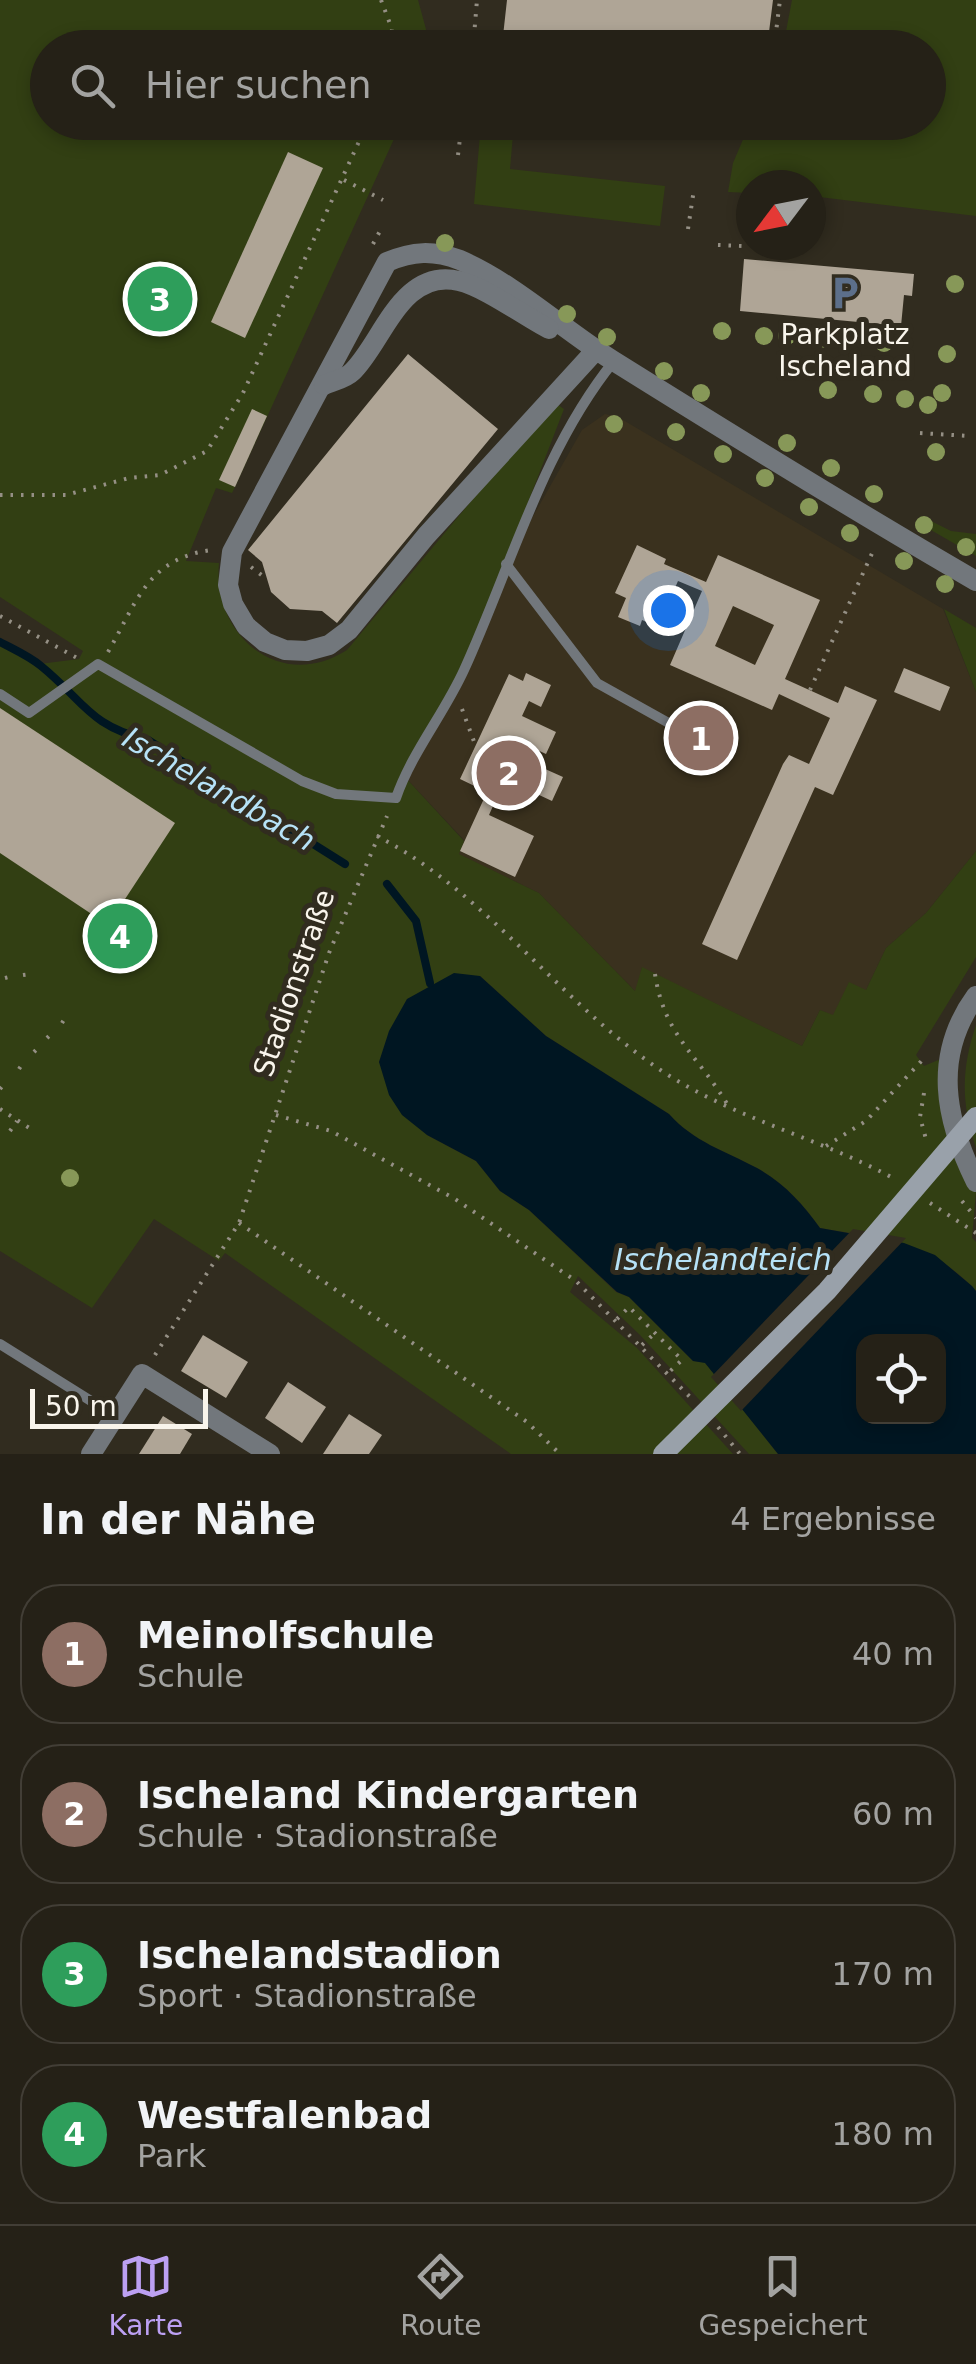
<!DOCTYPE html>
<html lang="de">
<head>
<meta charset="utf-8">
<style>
	:root { --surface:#252117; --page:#312e24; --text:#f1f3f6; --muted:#a3a3a1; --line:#423e36; --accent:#bca0f2 }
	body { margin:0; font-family:"DejaVu Sans",sans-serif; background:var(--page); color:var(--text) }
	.controls { position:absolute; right:30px; bottom:30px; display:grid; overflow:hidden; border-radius:20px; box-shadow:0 5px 15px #0003 }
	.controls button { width:90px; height:90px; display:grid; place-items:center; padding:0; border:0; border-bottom:2px solid var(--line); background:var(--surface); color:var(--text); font:50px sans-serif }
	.compass { position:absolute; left:736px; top:170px; width:90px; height:90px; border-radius:50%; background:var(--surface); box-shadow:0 5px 15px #0003; rotate:238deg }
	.scale { position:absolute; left:30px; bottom:25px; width:178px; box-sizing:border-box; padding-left:10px; border:5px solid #f9f5ec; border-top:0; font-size:28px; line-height:35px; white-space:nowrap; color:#f9f5ec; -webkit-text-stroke:8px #312c1f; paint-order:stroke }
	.you { position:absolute; left:668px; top:610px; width:35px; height:35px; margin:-25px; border:8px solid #fff; border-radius:50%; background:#1a73e8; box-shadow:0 0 0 15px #1a73e833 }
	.badge { display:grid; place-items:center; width:65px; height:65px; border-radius:50%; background:var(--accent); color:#fff; font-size:32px; font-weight:700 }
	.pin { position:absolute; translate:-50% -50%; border:5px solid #fff; box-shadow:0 2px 10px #0006 }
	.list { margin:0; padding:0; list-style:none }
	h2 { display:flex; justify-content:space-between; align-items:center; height:130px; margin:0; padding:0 40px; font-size:42px }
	h2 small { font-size:32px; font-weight:400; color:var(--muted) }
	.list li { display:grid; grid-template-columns:65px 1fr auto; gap:30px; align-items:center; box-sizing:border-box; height:140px; margin:0 20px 20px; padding:0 20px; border:2px solid var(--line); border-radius:40px }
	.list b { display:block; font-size:38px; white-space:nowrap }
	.list p { margin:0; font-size:32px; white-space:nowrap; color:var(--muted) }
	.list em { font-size:32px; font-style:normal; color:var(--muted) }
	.icon { flex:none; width:55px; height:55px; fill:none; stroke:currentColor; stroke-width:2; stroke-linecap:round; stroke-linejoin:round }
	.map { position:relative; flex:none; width:976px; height:1454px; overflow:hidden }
	.search { position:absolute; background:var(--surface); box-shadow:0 5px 15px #0003; left:30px; right:30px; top:30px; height:110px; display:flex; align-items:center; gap:25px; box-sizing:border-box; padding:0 35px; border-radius:55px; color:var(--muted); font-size:38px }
	.sheet { height:770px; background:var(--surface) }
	nav { display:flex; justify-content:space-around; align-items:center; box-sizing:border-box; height:140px; border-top:2px solid var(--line); background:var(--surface); font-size:28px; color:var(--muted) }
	nav a { display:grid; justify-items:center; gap:5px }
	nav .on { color:var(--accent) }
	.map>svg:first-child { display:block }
	.built { fill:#3a311e }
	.green { fill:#323f13 }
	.water { fill:#001622; fill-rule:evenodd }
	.pier { fill:#312c1f }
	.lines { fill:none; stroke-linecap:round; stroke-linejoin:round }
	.stream { stroke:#001622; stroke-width:8 }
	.building { fill:#afa596; fill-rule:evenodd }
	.path { stroke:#959085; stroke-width:4; stroke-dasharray:2.5 8; stroke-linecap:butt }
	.service { stroke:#72777c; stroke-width:10 }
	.minor { stroke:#72777c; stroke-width:20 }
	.secondary-bridge { stroke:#99a1aa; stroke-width:20 }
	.tree { fill:#879858 }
	.labels { text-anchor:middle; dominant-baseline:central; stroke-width:10; stroke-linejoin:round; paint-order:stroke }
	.poi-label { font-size:28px; fill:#f9f5ec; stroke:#312c1f }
	.street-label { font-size:28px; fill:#f9f5ec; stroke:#312c1f }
	.water-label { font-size:30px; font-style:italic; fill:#b6e2f7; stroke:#312c1f }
</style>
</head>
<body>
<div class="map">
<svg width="976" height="1454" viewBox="0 0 976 1454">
	<rect width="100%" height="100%" fill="#312c1f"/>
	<polygon class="built" points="605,414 618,417 943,609 976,692 976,851 926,913 886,948 866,990 833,1016 820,1010 802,1046 642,968 636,992 539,893 458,854 464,840 404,776 506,564 582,430"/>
	<g class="green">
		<path d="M 0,0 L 418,0 L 427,33 L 421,47 L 48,48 L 48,122 L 388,123 L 384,134 L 394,139 L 235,487 L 232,493 L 216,488 L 186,561 L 219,563 C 212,635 280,693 347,650 L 554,402 L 564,409 L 463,671 L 404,776 L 464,841 L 459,854 L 539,893 L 635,991 L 642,967 L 802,1046 L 820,1010 L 833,1015 L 849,982 L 866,990 L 886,948 L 926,913 L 976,851 L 976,957 L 916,1055 L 924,1066 L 943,1058 L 942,1119 L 976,1192 L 972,1238 L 976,1242 L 976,1291 C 930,1241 883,1239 820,1228 C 803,1204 784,1183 757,1168 C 725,1151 694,1142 669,1114 L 546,1036 L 480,976 L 407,999 L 379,1062 L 427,1135 L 476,1161 L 500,1191 L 529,1210 L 616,1292 L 629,1297 L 693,1361 L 705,1362 L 778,1454 L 749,1454 L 640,1335 L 578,1276 L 570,1292 L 637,1348 L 733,1454 L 511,1454 L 225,1253 L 219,1261 L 154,1219 L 92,1308 L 0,1251 L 0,642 L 39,664 L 79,659 L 83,651 L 0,597 Z"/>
		<polygon points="792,0 976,0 976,216 811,196 811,185 751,185 751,193 728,192 733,163 750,123 928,122 928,48 783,47"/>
		<polygon points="481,123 514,123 510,169 665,186 660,226 474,204"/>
		<polygon points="921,516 951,531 976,534 976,556 917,522"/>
		<polygon points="944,609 976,628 976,692"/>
		<path d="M 976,1025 L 976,1148 C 961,1104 961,1069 976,1025 Z"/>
	</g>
	<path class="water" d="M 454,973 L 480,976 L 546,1036 L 669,1114 C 694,1142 725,1151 757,1168 C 784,1183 803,1204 820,1228 L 904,1243 L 935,1255 L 972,1286 L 976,1291 L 976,1454 L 778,1454 L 705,1363 L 693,1361 L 629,1297 L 617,1292 L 529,1210 L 500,1191 L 476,1161 L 427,1135 L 402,1115 L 389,1095 L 379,1062 L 389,1031 L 407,999 ZM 864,1342 L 938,1342 L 938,1416 L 864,1416 Z"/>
	<polygon class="pier" points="853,1229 906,1238 741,1411 711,1377"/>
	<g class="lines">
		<g class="stream">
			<path d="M 0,642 C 13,649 29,656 41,666 C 84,701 89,726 148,740 L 345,864"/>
			<polyline points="387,884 416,921 430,983"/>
		</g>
	</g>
	<g class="building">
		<polygon points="507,0 773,0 767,48 548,48 549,42 503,36"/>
		<polygon points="288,152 323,168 245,338 211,322"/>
		<polygon points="744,259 914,274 912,296 904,295 901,326 740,311"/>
		<polygon points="408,354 498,429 337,623 322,611 290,609 271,592 262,562 248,550"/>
		<polygon points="252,409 267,416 235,487 219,480"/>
		<path d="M 637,545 L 666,559 L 664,564 L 706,582 L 718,555 L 820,600 L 785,679 L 838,703 L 845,686 L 877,700 L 833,795 L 815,787 L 737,960 L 702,944 L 783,764 L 789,755 L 809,764 L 830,718 L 779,694 L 772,710 L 670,665 L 702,591 L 678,581 L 658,627 L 642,620 L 640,626 L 618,617 L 626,598 L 615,593 ZM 733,606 L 774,625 L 755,665 L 715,646 Z"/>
		<polygon points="904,668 950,687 940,711 894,692"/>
		<polygon points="526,673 551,685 541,707 529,701 522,716 556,732 546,754 509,737 499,759 521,769 525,760 563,777 552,801 505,779 489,815 534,836 515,877 460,851 487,792 460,779 509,674 523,681"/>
		<polygon points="0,708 175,823 108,925 0,853"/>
		<polygon points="203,1335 248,1362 226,1398 181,1371"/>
		<polygon points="288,1382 326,1407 302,1443 265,1418"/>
		<polygon points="349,1414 382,1435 369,1454 323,1454"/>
		<polygon points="163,1416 192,1434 180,1454 139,1454"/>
	</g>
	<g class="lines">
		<g class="path">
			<polyline points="381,0 392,29 390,48"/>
			<polyline points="473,45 492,48"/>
			<polyline points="473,48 477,0"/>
			<polyline points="774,48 780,0"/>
			<polyline points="458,155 462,122"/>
			<polyline points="344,180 383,200"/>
			<polyline points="688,229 694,189"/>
			<polyline points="373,244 380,231"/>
			<polyline points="718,245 742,246"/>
			<polyline points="920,433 969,436"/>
			<polyline points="0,495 66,495 129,478 160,475 207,451 243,393 368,122"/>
			<polyline points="251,567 264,577"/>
			<polyline points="0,616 79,659"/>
			<path d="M 108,652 C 137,602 147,559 211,550"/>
			<polyline points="810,690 874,549"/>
			<polyline points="462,709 476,747"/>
			<path d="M 377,836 C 489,894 561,1005 665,1073 C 736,1119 819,1138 893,1178"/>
			<path d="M 655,974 C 664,1036 699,1056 729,1107"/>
			<polyline points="23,975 30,974"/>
			<polyline points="5,978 9,977"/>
			<polyline points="62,1023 65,1018"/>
			<polyline points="47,1038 50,1035"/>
			<polyline points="34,1052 36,1050"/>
			<polyline points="19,1069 21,1066"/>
			<polyline points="0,1089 5,1083"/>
			<polyline points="924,1093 920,1117 927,1143"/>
			<polyline points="0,1109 34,1131"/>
			<polyline points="276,1115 331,1131 455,1199 576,1281 691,1398"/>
			<polyline points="10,1131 17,1121"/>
			<polyline points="826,1146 866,1121 926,1056"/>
			<polyline points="962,1201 976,1218"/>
			<polyline points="930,1203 976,1233"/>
			<polyline points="239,1223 527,1422 560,1454"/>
			<polyline points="617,1319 629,1307 682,1360 668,1373"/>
			<polyline points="642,1345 655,1333"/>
			<polyline points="155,1355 239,1223 329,953 387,816"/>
			<polyline points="718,1427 740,1454"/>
		</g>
		<g class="service">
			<polyline points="506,564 597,683 692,736"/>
			<path d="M 0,694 L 29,713 L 98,664 L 302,781 L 336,794 L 396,798 C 412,752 444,714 464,670 C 511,567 542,450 614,361"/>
			<polyline points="0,1344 115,1416"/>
		</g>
		<g class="minor">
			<path d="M 596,350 L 426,536 L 349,630 L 329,645 L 307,651 L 285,650 L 265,642 L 246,626 L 233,604 L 228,585 L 232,552 L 387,262 C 413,251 433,250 460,260 C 515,284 561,328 612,360 C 732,435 853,510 976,581"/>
			<path d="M 324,385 C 333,381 345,379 352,372 C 382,344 401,267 459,281 C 485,287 524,316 549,329"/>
			<path d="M 976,996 C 932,1056 945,1120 976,1182"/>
			<polyline points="91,1454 142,1374 270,1454"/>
		</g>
		<polyline class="secondary-bridge" points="663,1454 827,1291 976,1117"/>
	</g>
	<g class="tree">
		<circle cx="445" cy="243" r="9"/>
		<circle cx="955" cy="284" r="9"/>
		<circle cx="567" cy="314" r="9"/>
		<circle cx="722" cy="331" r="9"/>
		<circle cx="764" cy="336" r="9"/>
		<circle cx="787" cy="336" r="9"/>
		<circle cx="607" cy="337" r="9"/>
		<circle cx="825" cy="339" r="9"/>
		<circle cx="884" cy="343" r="9"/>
		<circle cx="947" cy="354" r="9"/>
		<circle cx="664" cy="371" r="9"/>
		<circle cx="828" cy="390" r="9"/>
		<circle cx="701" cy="393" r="9"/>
		<circle cx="942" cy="393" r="9"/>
		<circle cx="873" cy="394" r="9"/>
		<circle cx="905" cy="399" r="9"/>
		<circle cx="928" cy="405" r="9"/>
		<circle cx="614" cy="424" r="9"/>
		<circle cx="676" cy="432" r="9"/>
		<circle cx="787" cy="443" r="9"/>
		<circle cx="936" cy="452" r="9"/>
		<circle cx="723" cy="454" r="9"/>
		<circle cx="831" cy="468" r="9"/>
		<circle cx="765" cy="478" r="9"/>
		<circle cx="874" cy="494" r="9"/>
		<circle cx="809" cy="507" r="9"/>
		<circle cx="924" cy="525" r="9"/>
		<circle cx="850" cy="533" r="9"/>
		<circle cx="966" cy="547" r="9"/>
		<circle cx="904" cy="561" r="9"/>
		<circle cx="945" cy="584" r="9"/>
		<circle cx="70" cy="1178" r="9"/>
	</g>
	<defs>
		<symbol id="parking-bare" viewBox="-9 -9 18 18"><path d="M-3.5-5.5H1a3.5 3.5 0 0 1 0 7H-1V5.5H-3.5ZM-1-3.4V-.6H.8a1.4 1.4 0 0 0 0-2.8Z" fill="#5c6f8a" stroke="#312c1f" stroke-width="2.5" paint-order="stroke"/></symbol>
	</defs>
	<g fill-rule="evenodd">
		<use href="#parking-bare" x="820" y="268" width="50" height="50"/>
	</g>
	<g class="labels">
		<g class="poi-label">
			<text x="845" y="334">Parkplatz<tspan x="845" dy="32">Ischeland</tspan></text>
		</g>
		<g class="street-label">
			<text transform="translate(294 983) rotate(-71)">Stadionstraße</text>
		</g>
		<g class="water-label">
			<text transform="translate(219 789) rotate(30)">Ischelandbach</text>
			<text x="723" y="1259">Ischelandteich</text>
		</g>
	</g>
</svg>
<div class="controls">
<button><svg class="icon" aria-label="locate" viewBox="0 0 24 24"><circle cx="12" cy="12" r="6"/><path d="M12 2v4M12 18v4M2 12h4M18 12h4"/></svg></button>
</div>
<svg class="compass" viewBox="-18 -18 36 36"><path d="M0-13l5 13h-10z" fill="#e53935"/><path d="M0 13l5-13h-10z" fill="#a3a3a1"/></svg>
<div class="scale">50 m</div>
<div class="you"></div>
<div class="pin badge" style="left:701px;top:738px;background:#8d6e63">1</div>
<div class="pin badge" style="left:509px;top:773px;background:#8d6e63">2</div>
<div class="pin badge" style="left:160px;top:299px;background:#2e9e5b">3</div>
<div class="pin badge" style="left:120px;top:936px;background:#2e9e5b">4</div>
<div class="search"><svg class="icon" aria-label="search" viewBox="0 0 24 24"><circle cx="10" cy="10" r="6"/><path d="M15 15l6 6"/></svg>Hier suchen</div>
</div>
<section class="sheet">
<h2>In der Nähe<small>4 Ergebnisse</small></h2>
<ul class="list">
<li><span class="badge" style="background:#8d6e63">1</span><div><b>Meinolfschule</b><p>Schule</p></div><em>40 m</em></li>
<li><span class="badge" style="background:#8d6e63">2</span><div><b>Ischeland Kindergarten</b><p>Schule · Stadionstraße</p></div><em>60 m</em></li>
<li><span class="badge" style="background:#2e9e5b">3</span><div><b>Ischelandstadion</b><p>Sport · Stadionstraße</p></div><em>170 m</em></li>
<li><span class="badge" style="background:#2e9e5b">4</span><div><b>Westfalenbad</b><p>Park</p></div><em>180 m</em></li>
</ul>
</section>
<nav>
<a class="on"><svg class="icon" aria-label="map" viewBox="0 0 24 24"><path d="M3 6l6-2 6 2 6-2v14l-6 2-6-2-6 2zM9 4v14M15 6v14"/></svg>Karte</a>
<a><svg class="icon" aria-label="directions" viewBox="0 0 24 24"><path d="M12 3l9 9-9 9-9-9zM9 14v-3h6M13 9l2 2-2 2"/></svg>Route</a>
<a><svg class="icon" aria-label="saved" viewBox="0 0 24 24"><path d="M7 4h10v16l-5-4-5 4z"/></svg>Gespeichert</a>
</nav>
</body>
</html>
